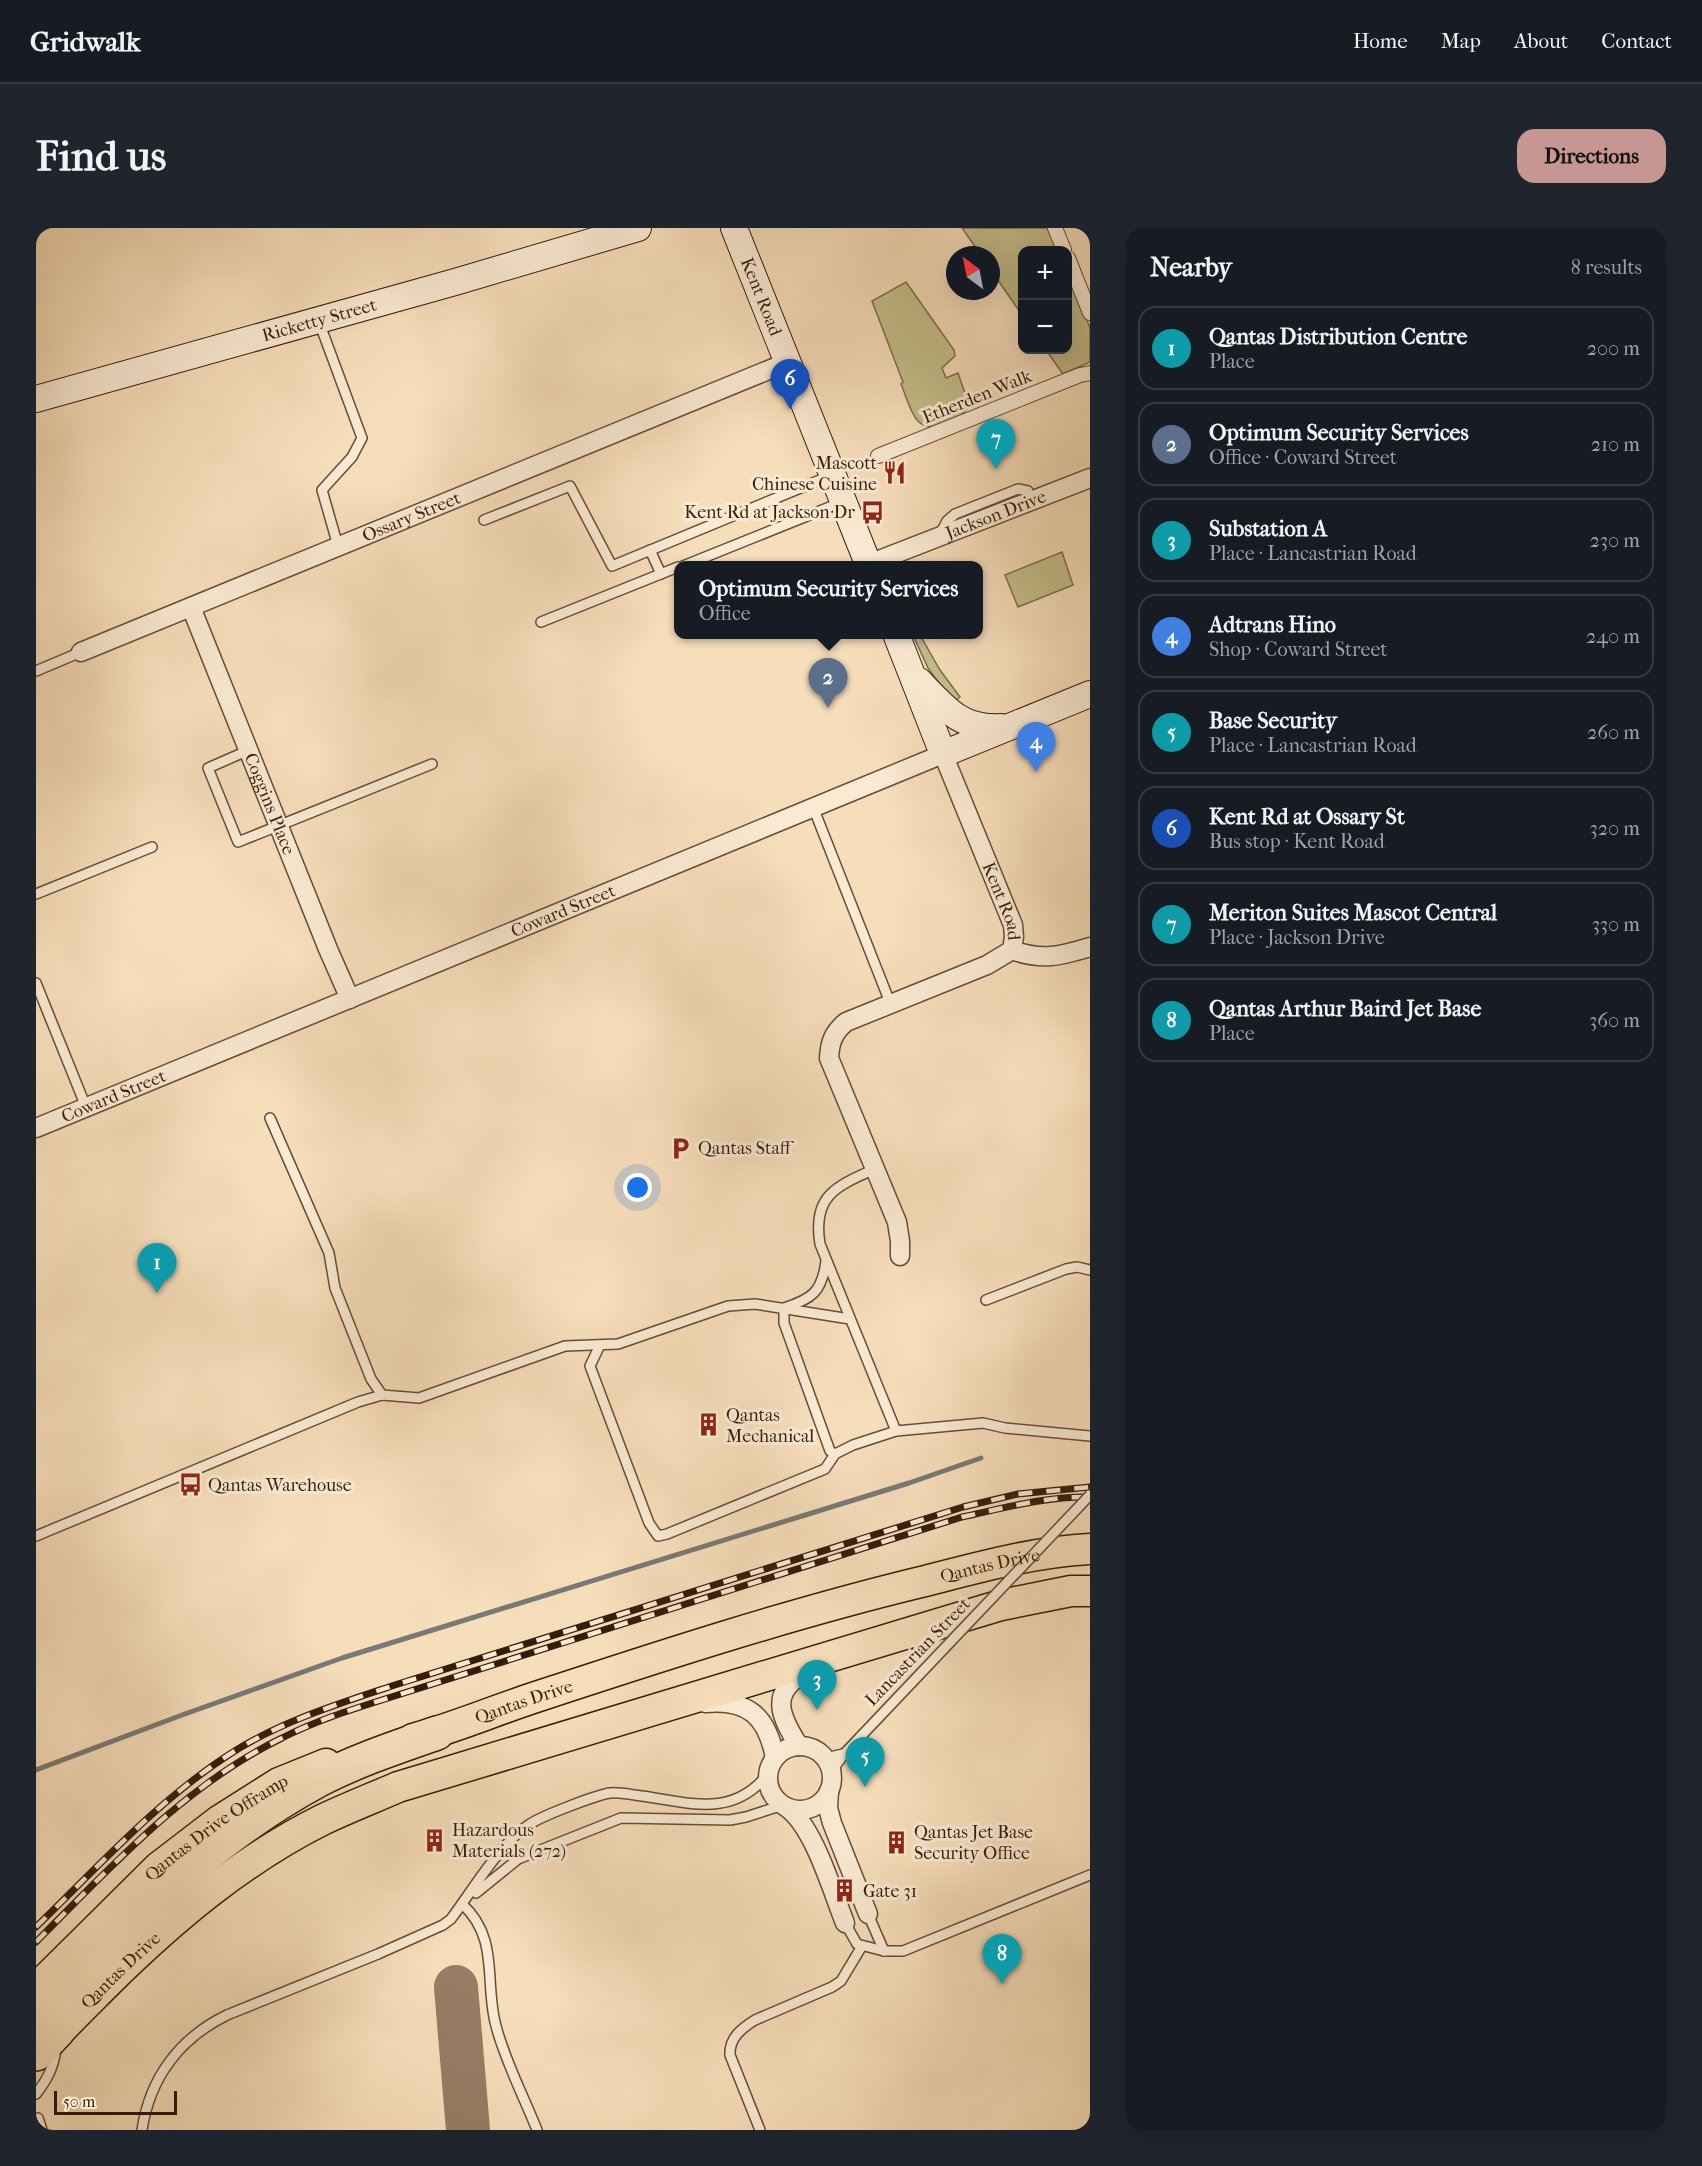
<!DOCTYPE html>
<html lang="en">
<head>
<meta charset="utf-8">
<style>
	:root { --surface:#171b24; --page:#20242c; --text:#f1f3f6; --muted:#9ea1a6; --line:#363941; --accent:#c59692 }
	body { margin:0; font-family:"IM FELL French Canon",serif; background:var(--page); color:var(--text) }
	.controls { position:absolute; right:18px; top:18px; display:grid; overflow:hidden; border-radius:12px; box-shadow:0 6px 24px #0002 }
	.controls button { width:54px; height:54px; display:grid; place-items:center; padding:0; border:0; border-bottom:2px solid var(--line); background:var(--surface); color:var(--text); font:30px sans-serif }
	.compass { position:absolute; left:910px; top:18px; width:54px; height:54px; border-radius:50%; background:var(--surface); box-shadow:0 6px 24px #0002; rotate:328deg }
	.scale { position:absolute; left:18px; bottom:15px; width:123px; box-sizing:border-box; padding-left:6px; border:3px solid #361c0c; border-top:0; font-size:16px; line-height:21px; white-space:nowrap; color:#361c0c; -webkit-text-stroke:4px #faead3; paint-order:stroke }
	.you { position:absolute; left:602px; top:960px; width:21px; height:21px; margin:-15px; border:4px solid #fff; border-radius:50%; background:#1a73e8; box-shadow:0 0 0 9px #1a73e833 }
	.badge { display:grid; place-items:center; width:39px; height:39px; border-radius:50%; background:var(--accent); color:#fff; font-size:20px; font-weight:700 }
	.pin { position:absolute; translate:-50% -50px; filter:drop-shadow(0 2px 3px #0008) }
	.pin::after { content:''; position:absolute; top:32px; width:21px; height:18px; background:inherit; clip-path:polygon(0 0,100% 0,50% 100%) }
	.popup { position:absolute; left:638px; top:333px; width:309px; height:78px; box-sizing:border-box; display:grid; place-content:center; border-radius:12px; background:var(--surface); filter:drop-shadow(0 2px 4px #0005); font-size:20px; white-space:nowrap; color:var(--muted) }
	.popup b { font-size:22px; color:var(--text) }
	.popup::after { content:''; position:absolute; left:50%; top:100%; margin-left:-12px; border:12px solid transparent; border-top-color:var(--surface) }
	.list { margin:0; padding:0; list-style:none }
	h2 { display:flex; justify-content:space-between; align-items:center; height:78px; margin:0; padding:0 24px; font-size:26px }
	h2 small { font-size:20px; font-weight:400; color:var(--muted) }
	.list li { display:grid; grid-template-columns:39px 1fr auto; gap:18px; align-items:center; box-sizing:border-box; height:84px; margin:0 12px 12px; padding:0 12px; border:2px solid var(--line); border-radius:18px }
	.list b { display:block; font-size:22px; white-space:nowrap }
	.list p { margin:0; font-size:20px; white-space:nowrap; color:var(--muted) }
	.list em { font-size:20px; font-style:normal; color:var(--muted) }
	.map { position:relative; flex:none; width:1054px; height:1902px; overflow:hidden; border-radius:18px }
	header { display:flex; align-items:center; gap:36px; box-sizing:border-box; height:84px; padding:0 30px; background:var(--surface); border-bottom:2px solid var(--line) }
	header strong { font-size:28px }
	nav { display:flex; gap:33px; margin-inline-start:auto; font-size:21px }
	.intro { display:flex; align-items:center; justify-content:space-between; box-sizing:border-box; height:144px; padding:0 36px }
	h1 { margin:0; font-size:42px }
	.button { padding:15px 27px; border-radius:18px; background:var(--accent); color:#111; font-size:21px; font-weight:700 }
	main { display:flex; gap:36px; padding:0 36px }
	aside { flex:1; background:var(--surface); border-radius:18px; box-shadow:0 6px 24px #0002 }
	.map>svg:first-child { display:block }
	.green { fill:#c4bf8b; stroke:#7d6e4c; stroke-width:1.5 }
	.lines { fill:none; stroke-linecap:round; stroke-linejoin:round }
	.stream { stroke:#777a75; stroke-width:5 }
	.taxiway { stroke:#967d64; stroke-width:44 }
	.service-casing { stroke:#664c38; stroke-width:12 }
	.pedestrian-casing { stroke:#664c38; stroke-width:16 }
	.minor-casing { stroke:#664c38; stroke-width:21 }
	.secondary-casing { stroke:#361c0c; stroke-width:28 }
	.trunk-casing { stroke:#361c0c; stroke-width:33 }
	.motorway-casing { stroke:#361c0c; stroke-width:36 }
	.service { stroke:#faead3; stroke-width:9 }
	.pedestrian { stroke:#faead3; stroke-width:14 }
	.minor { stroke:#faead3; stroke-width:18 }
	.secondary { stroke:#faead3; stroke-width:26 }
	.trunk { stroke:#f7debb; stroke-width:30 }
	.motorway { stroke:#f7debb; stroke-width:33 }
	.rail-casing { stroke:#361c0c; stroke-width:7 }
	.rail { stroke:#faead3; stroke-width:4.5; stroke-dasharray:14; stroke-linecap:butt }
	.service-bridge-casing { stroke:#664c38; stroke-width:12; stroke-linecap:butt }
	.service-bridge { stroke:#faead3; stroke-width:9 }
	.labels { text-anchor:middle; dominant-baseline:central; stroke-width:6; stroke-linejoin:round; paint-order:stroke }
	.street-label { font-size:18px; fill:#361c0c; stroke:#faead3 }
	.poi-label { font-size:18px; fill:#361c0c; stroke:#faead3; text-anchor:start }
</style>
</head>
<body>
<header>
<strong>Gridwalk</strong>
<nav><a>Home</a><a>Map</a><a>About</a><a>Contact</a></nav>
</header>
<div class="intro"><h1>Find us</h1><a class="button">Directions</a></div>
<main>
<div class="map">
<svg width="1054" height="1902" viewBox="0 0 1054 1902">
	<rect width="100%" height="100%" fill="#f7debb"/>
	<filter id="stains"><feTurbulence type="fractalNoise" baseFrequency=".00333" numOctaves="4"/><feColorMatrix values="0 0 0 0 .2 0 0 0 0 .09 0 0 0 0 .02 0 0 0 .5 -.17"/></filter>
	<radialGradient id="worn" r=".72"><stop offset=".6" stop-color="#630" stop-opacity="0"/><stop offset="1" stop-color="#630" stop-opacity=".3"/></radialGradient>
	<g class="green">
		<polygon points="926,0 1015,0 1025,22 987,22 986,87 955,42 955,27 945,27"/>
		<polygon points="1032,40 1054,100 1054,134 1027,146 1010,122 1032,122"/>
		<path d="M 870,54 L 918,122 L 919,128 L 906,140 L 910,150 L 922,145 L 933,177 C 925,190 921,191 908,196 C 878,209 874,177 865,156 L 867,154 L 836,73 Z"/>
		<polygon points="1026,324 1037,357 982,379 969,347"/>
		<polygon points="877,407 884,407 904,442 924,469 917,475 892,440"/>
	</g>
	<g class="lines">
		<polyline class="stream" points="0,1542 146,1487 306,1430 873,1255 945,1230"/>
		<polyline class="taxiway" points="420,1759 432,1902"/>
		<defs>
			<g id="service">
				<polyline points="283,94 326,210 316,229 286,262 302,318"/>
				<polyline points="448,292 534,258 576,338 796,247"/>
				<polyline points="904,306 911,293 919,286 982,261 992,263 997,274"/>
				<polyline points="614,322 625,346"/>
				<polyline points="647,338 806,274"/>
				<polyline points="505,394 642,339"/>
				<polyline points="0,443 45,424"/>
				<polyline points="213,522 172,540 202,614 396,536"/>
				<polyline points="777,579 855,777"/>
				<polyline points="0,666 116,619"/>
				<polyline points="0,755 50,879"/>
				<polyline points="234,890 293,1025 299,1060 335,1151 346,1167"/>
				<path d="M 839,941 C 800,958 776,968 784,1016 L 860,1203 L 947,1195 L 969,1200 L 1054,1208"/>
				<path d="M 790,1033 C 786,1064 776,1071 748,1080 L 748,1095 L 794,1223 L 799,1226 L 817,1217 L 860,1203"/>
				<polyline points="950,1072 1030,1041 1041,1039 1054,1042"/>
				<polyline points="564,1117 554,1138 613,1295 622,1308 631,1306 789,1241 799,1226"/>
				<polyline points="0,1308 322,1174 346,1167 383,1170 529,1118 582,1116 692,1078 719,1076 814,1091"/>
				<polyline points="783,1524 794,1529 807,1526"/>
				<polyline points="796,1552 800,1537 809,1525"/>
				<polyline points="440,1665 482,1631 585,1590 694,1592 710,1589 747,1577"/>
				<path d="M 426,1676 C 464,1710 448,1755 460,1798 C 469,1833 488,1869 501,1902"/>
				<polyline points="832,1686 848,1723"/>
				<polyline points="809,1695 821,1716 848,1723 867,1723 1054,1647"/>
				<path d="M 0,1866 C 11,1852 18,1839 20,1820"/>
				<polyline points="2,1890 6,1902"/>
				<path d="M 106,1902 C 114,1849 144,1810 191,1787 L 342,1726 L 407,1697 L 415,1691 C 436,1663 465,1614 494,1596 C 506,1588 560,1567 574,1565 C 585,1564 596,1567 606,1568 C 655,1575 697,1590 732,1546"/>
				<path d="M 724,1902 L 694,1827 C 693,1810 706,1800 719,1792 L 796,1759 L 805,1753 L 826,1718"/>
			</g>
			<g id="pedestrian">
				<polyline points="1019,0 1028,22"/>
				<polyline points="1032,30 1054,85"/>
				<polyline points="842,228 1044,147 1054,145"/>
			</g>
			<g id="minor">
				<path id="s1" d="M 833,336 L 1054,250"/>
				<path id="s2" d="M 155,379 L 292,721 L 314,771"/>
				<path id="s3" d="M 45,424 L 752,134"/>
				<path d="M 976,722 C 1006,733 1024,728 1054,719"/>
				<path id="s4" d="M 0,900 L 907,526 L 977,697 L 978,709 L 976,722 L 951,737 L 810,794 C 797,805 794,814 793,830 L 861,994 L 864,1013 L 864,1028"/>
				<path d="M 669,1475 C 712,1471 731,1488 739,1530"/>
				<path d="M 763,1518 C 744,1488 732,1464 771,1444"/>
				<circle cx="764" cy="1550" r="32"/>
				<polyline points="793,1563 792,1580 796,1595 832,1686"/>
				<path d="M 750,1579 C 778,1598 796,1663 809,1695"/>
			</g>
			<g id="secondary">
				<path id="s5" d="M 698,0 L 833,338"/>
				<path id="s6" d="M 0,171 L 419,54 L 602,0"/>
				<polyline points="860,406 907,526 1054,466"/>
				<path d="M 883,453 C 909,480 925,502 965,499"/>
			</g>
			<g id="trunk">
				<path id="s7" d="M 377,1511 C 421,1499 462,1481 506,1467 C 631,1426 757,1385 885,1354 C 940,1340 996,1324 1054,1321"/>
				<path id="s8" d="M 0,1761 L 123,1639 L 183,1593 L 243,1555 L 290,1536"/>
				<path id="s9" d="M 6,1822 C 27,1798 50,1776 73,1753 C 136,1691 206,1632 286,1592 C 311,1580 337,1570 362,1559 L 965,1377 L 1035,1363 L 1054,1363"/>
			</g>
			<g id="motorway">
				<path d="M 0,1787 C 89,1699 171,1612 283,1552 C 321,1532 362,1519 401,1505"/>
				<polyline points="0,1826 22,1803"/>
			</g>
		</defs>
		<use href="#service" class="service-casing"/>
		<use href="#pedestrian" class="pedestrian-casing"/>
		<use href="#minor" class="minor-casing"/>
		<use href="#secondary" class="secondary-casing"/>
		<use href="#trunk" class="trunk-casing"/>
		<use href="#motorway" class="motorway-casing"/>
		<use href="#service" class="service"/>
		<use href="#pedestrian" class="pedestrian"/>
		<use href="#minor" class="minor"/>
		<use href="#secondary" class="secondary"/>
		<use href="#trunk" class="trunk"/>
		<use href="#motorway" class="motorway"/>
		<defs>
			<g id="rail">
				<path d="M 0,1699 C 62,1639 121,1573 194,1526 C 245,1493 305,1475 362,1456 L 927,1279 L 982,1266 L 1054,1259"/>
				<path d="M 0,1714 C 75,1639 149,1557 246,1510 C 279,1493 314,1482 349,1471 L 926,1289 C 968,1280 1011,1268 1054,1269"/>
			</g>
		</defs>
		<use href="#rail" class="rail-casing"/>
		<use href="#rail" class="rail"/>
		<defs>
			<polyline id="service-bridge" points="809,1525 1054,1267"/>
		</defs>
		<use href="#service-bridge" class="service-bridge-casing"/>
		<use href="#service-bridge" class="service-bridge"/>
	</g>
	<defs>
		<symbol id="restaurant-bare" viewBox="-9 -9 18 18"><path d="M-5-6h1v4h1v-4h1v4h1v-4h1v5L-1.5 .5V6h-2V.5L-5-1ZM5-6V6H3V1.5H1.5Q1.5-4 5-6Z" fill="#8f2418" stroke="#faead3" stroke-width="2.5" paint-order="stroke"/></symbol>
		<symbol id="bus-bare" viewBox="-9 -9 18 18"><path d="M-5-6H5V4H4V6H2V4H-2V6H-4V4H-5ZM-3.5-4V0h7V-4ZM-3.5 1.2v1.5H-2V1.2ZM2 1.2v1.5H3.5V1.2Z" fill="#8f2418" stroke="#faead3" stroke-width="2.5" paint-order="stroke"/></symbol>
		<symbol id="parking-bare" viewBox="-9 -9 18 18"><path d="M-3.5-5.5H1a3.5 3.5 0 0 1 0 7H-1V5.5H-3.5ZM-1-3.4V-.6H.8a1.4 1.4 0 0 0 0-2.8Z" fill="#8f2418" stroke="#faead3" stroke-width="2.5" paint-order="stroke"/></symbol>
		<symbol id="building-bare" viewBox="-9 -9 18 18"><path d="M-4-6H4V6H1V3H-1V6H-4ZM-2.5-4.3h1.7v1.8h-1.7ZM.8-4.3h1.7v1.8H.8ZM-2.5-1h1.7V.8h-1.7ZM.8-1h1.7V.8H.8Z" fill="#8f2418" stroke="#faead3" stroke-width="2.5" paint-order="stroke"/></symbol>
	</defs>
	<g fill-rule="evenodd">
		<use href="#restaurant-bare" x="842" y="228" width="33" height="33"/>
		<use href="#bus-bare" x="820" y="268" width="33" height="33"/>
		<use href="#parking-bare" x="628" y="904" width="33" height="33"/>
		<use href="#building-bare" x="656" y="1180" width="33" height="33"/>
		<use href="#bus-bare" x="138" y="1240" width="33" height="33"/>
		<use href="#building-bare" x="382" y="1596" width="33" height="33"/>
		<use href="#building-bare" x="844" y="1598" width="33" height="33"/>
		<use href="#building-bare" x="792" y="1646" width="33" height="33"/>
	</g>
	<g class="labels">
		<g class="street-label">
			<text stroke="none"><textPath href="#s5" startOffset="74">Kent Road</textPath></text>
			<text stroke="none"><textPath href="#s6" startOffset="294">Ricketty Street</textPath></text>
			<text transform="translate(941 169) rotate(-22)">Etherden Walk</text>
			<text stroke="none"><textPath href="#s1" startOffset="136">Jackson Drive</textPath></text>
			<text stroke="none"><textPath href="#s3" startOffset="357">Ossary Street</textPath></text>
			<text stroke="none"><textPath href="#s2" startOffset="212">Coggins Place</textPath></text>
			<text stroke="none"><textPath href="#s4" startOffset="1140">Kent Road</textPath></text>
			<text stroke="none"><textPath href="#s4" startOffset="570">Coward Street</textPath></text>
			<text stroke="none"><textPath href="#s4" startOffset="84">Coward Street</textPath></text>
			<text stroke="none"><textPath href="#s7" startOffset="603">Qantas Drive</textPath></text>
			<text transform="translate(882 1424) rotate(-46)">Lancastrian Street</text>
			<text stroke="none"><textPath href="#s7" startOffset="117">Qantas Drive</textPath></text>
			<text stroke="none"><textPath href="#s8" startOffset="243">Qantas Drive Offramp</textPath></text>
			<text stroke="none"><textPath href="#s9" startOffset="112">Qantas Drive</textPath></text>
		</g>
		<g class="poi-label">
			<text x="841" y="235" text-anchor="end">Mascott<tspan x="841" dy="21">Chinese Cuisine</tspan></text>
			<text x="819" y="284" text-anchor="end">Kent Rd at Jackson Dr</text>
			<text x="662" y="920">Qantas Staff</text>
			<text x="690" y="1187">Qantas<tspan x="690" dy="21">Mechanical</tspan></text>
			<text x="172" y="1257">Qantas Warehouse</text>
			<text x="416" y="1602">Hazardous<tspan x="416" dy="21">Materials (272)</tspan></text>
			<text x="878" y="1604">Qantas Jet Base<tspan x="878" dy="21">Security Office</tspan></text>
			<text x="827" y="1663">Gate 31</text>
		</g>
	</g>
	<rect width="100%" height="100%" filter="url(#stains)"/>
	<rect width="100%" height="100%" fill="url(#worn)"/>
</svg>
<div class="controls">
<button>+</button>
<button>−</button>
</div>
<svg class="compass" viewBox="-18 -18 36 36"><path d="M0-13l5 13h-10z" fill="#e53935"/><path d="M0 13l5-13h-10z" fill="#9ea1a6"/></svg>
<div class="scale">50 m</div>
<div class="you"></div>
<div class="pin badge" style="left:121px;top:1065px;background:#0f9aa8">1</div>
<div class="pin badge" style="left:792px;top:480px;background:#5c6f8a">2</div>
<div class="popup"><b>Optimum Security Services</b>Office</div>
<div class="pin badge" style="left:781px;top:1482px;background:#0f9aa8">3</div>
<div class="pin badge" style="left:1000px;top:544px;background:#3f7fe0">4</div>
<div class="pin badge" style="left:829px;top:1559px;background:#0f9aa8">5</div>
<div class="pin badge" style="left:754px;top:181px;background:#1a4fb4">6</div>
<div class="pin badge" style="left:960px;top:241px;background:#0f9aa8">7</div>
<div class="pin badge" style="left:966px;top:1756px;background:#0f9aa8">8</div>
</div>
<aside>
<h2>Nearby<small>8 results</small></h2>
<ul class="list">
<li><span class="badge" style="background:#0f9aa8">1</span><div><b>Qantas Distribution Centre</b><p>Place</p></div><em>200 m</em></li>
<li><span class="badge" style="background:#5c6f8a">2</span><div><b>Optimum Security Services</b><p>Office · Coward Street</p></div><em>210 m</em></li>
<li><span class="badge" style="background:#0f9aa8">3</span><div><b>Substation A</b><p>Place · Lancastrian Road</p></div><em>230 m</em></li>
<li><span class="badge" style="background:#3f7fe0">4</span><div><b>Adtrans Hino</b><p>Shop · Coward Street</p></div><em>240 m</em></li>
<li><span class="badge" style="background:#0f9aa8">5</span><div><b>Base Security</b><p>Place · Lancastrian Road</p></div><em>260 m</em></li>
<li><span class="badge" style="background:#1a4fb4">6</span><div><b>Kent Rd at Ossary St</b><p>Bus stop · Kent Road</p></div><em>320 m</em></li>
<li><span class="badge" style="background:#0f9aa8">7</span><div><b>Meriton Suites Mascot Central</b><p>Place · Jackson Drive</p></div><em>330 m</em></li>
<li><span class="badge" style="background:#0f9aa8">8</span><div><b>Qantas Arthur Baird Jet Base</b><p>Place</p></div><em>360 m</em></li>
</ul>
</aside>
</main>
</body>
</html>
